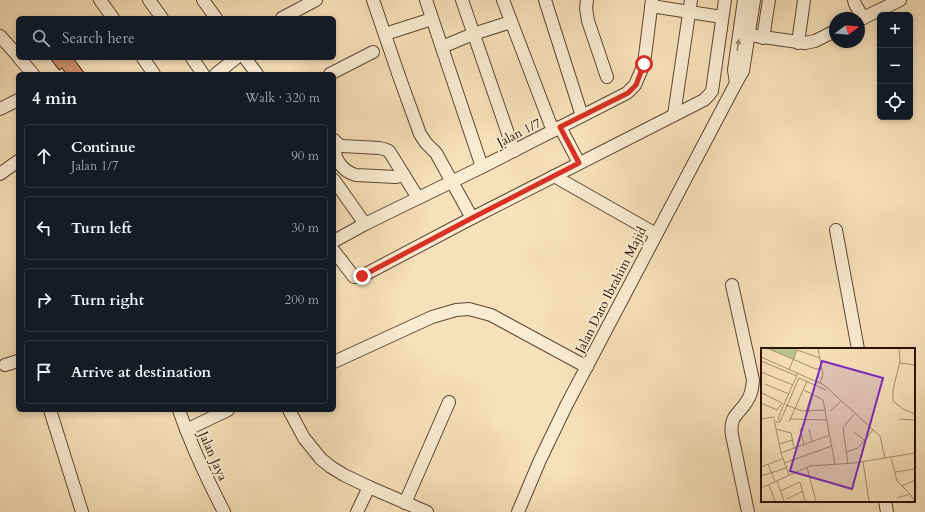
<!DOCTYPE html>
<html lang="en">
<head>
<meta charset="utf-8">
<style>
	:root { --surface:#171b24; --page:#20242c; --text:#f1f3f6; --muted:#9ea1a6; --line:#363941 }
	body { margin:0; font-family:Cardo,serif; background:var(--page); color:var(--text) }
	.controls { position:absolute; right:12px; top:12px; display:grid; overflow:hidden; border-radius:6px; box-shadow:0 2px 6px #0003 }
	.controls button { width:36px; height:36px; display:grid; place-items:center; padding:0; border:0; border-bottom:1px solid var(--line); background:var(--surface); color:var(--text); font:20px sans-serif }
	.compass { position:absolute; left:829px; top:12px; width:36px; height:36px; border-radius:50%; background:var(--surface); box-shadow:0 2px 6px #0003; rotate:74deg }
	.stop { position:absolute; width:12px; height:12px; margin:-9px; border:3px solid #d93025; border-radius:50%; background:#fff }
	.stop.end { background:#d93025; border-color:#fff; box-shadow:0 1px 4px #0008 }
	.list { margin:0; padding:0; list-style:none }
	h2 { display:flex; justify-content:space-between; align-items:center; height:52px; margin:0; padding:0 16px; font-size:17px }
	h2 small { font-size:13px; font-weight:400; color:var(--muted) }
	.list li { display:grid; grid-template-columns:26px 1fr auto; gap:12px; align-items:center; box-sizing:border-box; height:64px; margin:0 8px 8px; padding:0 8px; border:1px solid var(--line); border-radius:6px }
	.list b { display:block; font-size:15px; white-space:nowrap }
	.list p { margin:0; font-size:13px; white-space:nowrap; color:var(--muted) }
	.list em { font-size:13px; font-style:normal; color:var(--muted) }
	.icon { flex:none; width:22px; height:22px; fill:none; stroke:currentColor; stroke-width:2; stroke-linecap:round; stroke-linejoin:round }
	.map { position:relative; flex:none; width:925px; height:512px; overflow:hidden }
	.search { position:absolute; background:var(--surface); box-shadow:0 2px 6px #0003; left:16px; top:16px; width:320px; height:44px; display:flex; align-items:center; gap:10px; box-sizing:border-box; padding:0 14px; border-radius:6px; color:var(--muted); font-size:15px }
	.panel { position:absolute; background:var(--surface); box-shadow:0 2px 6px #0003; left:16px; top:72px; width:320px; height:340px; border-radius:6px }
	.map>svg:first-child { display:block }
	.building { fill:#d1936e; stroke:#291302 }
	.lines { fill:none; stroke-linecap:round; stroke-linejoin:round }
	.minor-casing { stroke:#5c4630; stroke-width:14 }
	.minor { stroke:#faecd2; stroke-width:12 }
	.oneway { fill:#9c8a74 }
	.route { stroke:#d93025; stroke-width:5 }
	.labels { text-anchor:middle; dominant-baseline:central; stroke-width:4; stroke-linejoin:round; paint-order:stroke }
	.street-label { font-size:13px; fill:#291302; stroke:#faecd2 }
	.inset-road { fill:none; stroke:#a58f70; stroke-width:1 }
	.view { fill:#7b2cbf; fill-opacity:0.15; stroke:#7b2cbf; stroke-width:2 }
	.inset-edge { fill:none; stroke:#291302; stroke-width:2 }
</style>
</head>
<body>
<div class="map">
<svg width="925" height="512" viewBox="0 0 925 512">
	<rect width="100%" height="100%" fill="#f7e1ba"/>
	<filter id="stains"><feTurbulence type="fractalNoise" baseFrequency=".005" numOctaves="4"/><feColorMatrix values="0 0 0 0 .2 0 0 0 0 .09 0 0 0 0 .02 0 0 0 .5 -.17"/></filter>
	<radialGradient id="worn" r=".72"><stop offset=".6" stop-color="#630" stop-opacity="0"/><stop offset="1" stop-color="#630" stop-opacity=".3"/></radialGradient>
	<polygon class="building" points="50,58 73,58 85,74 66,74 62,68 59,70"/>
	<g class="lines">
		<defs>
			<g id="minor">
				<polyline points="100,0 113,18"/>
				<polyline points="149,0 162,18"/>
				<polyline points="203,0 216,18"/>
				<polyline points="373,0 399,76 420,134 426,143 436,153 472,218"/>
				<polyline points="426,0 482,167"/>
				<polyline points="462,0 514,151"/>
				<polyline points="503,0 553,131"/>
				<polyline points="545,0 582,116"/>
				<polyline points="587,0 586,8 588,21 607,77"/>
				<polyline points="854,0 855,4 863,18"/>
				<polyline points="651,6 722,17"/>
				<polyline points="282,18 316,0"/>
				<polyline points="859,20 900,0"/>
				<polyline points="385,34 432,19"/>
				<polyline points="749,35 805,43 815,41 835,31"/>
				<polyline points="0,36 18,56"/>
				<polyline points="763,38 769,0"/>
				<polyline points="798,43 804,0"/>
				<polyline points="442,47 473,34 511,22"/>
				<polyline points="19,58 33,74"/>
				<polyline points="143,58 154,74"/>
				<polyline points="192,58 203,74"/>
				<polyline points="245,58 257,74"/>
				<polyline points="216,74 236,58"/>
				<polyline points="330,74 373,52"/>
				<polyline points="736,83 734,70 744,0"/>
				<polyline points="0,109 18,100"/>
				<polyline points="674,115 691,0"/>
				<polyline points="560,127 579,163"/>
				<polyline points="334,140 338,144 342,146 379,148 384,149 389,151 418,198"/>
				<path d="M 338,144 C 329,156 344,172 356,175 L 396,177 L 404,175"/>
				<polyline points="0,174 18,161"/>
				<polyline points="554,176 656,234"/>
				<polyline points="334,180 365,224"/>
				<polyline points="836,230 858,349"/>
				<polyline points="334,241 365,224 482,167 627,93 635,85 644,64 652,0"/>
				<polyline points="334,251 354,277 357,277 362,276 472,218 704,100 708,96 712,91 725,0"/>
				<path d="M 732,285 L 753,380 C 752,388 752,394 747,401 C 739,415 729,415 732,435 L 748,512"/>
				<polyline points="334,362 432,317 456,310 469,309 491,315 587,367"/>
				<polyline points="5,365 18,361"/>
				<polyline points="50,410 82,512"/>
				<path d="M 179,410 C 191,445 207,479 224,512"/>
				<polyline points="289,410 304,438 321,459 331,467 344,475 369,487 427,512"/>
				<polyline points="186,430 228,410"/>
				<polyline points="885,501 887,512"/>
				<polyline points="405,503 449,402"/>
				<polyline points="357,512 369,487"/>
				<polyline points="518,512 540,460 566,406 736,83 743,71 754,0"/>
			</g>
		</defs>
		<use href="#minor" class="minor-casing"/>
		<use href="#minor" class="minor"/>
	</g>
	<defs><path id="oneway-solid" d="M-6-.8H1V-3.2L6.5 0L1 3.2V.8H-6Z"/></defs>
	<use class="oneway" href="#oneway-solid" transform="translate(738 45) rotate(-81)"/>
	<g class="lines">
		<polyline class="route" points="362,276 472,218 579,163 560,127 628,93 636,85 644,64"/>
	</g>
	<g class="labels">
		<g class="street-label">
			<text transform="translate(519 133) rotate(-27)">Jalan 1/7</text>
			<text transform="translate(611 290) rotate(-63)">Jalan Dato Ibrahim Majid</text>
			<text transform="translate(213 456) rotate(66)">Jalan Jaya</text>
		</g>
	</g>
	<g transform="translate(761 348)">
		<rect width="154" height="154" fill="#f7e1ba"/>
		<path d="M 8,1 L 36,1 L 33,11 Z" fill="#bac392"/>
		<path class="inset-road" d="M 8,1 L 55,21 L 61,21M 57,1 L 62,27 L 59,35M 138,1 L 139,13 L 132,42 L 132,53 L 142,61 L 154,66M 36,2 L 59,10M 0,9 L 63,37 L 119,88 L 124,110M 0,13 L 36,28M 139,15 L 154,17M 28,22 L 36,2M 0,24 L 32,37M 4,36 L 28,46M 43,42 L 62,52 L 74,116M 0,55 L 16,62 L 21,55 L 1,45M 25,57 L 41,63 L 64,62M 69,63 L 80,53M 45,64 L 51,45M 0,71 L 13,69M 13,71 L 20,105 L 28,127M 29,71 L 66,72M 138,71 L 154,72M 19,72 L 17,71 L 20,63 L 37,25M 15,74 L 19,74 L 38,30 L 65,42M 28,74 L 46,33M 39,80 L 43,97M 15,81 L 30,85 L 33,100M 48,81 L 51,94M 93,84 L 103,92M 18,96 L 32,92M 85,104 L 97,100 L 112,82M 20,105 L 69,87M 130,109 L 136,133 L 150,147 L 153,153M 102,114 L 108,153M 23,115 L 71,98M 7,116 L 14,134M 87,116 L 82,80 L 93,66M 0,119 L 21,111M 46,119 L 55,153M 134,124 L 154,121M 0,128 L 25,120M 16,133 L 23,153M 8,137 L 14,153M 141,138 L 154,132M 0,140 L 49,118 L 93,115 L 154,105M 19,143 L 39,134 L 44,153M 136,150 L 149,146M 26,151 L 42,143"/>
		<path class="view" d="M 61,13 L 122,30 L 91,141 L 29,123 Z"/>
		<rect width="154" height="154" class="inset-edge"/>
	</g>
	<rect width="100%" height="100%" filter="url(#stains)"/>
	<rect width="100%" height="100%" fill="url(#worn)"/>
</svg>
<div class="controls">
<button>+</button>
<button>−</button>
<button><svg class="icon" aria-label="locate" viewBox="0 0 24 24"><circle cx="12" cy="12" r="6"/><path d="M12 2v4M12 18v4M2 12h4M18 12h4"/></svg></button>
</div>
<svg class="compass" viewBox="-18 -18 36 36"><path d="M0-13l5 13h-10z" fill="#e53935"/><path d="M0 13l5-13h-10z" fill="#9ea1a6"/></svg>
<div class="stop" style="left:644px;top:64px"></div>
<div class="stop end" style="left:362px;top:276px"></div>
<div class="search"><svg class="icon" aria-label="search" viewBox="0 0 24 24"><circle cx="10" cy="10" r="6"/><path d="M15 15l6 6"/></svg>Search here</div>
<section class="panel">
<h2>4 min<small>Walk · 320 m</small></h2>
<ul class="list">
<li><svg class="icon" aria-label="ahead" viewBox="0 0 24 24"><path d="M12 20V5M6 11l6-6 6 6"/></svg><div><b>Continue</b><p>Jalan 1/7</p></div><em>90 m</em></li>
<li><svg class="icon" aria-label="left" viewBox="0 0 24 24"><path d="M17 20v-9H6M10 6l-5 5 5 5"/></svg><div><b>Turn left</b></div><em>30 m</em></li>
<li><svg class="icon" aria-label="right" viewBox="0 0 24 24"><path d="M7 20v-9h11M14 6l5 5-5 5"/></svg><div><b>Turn right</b></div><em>200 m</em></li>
<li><svg class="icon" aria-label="arrive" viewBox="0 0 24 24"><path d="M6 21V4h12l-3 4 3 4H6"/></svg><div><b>Arrive at destination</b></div></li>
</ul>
</section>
</div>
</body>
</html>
